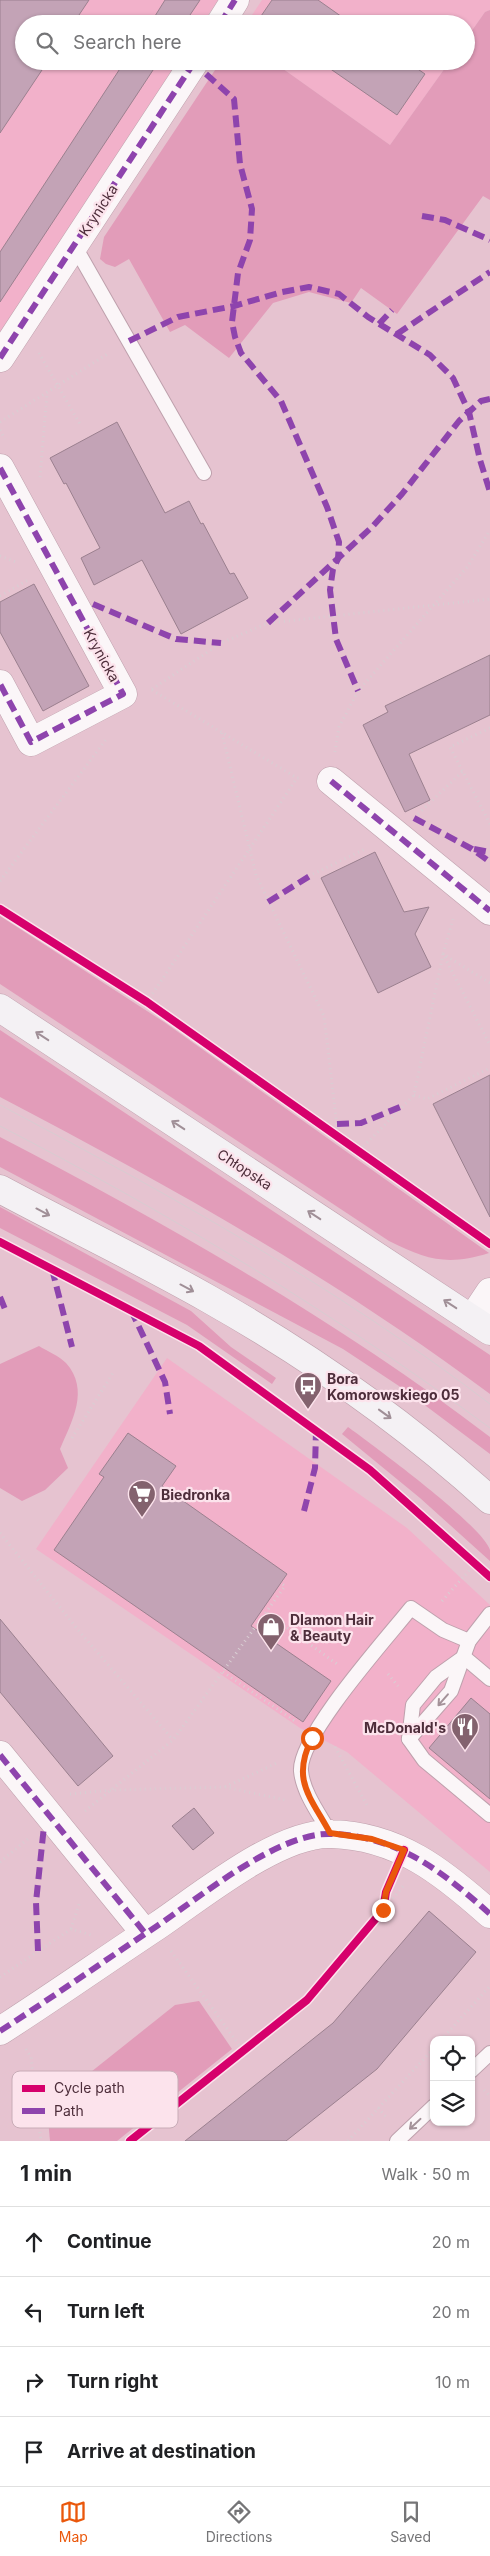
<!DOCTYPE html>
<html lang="en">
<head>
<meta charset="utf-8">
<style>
	:root { --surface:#fff; --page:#f2f2f2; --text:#202124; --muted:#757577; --line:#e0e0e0; --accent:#ea580c }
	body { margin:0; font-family:Inter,sans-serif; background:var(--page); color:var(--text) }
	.controls { position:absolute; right:15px; bottom:15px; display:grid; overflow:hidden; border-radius:10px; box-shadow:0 1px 4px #0004 }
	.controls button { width:45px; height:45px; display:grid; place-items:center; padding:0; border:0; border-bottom:1px solid var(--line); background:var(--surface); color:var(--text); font:25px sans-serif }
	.stop { position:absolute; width:15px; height:15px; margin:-11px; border:4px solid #ea580c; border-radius:50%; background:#fff }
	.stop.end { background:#ea580c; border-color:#fff; box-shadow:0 1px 5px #0008 }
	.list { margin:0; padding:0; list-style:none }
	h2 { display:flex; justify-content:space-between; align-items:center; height:65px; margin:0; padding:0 20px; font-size:21px }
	h2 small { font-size:16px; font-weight:400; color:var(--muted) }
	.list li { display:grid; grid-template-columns:32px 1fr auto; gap:15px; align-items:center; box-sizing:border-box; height:70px; padding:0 20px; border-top:1px solid var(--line) }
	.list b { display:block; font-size:19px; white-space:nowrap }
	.list em { font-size:16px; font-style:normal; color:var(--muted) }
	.icon { flex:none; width:28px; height:28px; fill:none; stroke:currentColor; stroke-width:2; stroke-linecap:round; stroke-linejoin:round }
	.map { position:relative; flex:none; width:490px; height:2141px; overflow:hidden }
	.search { position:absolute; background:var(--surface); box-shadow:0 1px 4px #0004; left:15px; right:15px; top:15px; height:55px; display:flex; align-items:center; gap:12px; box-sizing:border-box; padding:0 18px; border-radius:28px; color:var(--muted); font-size:19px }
	.sheet { height:345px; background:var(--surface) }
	nav { display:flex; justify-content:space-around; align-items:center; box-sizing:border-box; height:70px; border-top:1px solid var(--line); background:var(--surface); font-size:14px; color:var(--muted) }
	nav a { display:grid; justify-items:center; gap:2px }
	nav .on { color:var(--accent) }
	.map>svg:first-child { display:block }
	.built { fill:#f2b1ca }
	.green { fill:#e29cb9 }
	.building { fill:#c3a3b6; stroke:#9b808f }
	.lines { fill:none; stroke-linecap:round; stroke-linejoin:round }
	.service-casing { stroke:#bfa1ad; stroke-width:16 }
	.minor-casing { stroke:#bfa1ad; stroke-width:29 }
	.secondary-casing { stroke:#bfa1ad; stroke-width:29 }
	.path { stroke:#d9ced3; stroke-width:3; stroke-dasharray:1 4; stroke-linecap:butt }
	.service { stroke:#fbf6f8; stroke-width:14 }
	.minor { stroke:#fbf6f8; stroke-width:28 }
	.secondary { stroke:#f4f1f4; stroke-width:28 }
	.tram { stroke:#d8ccd1; stroke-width:1 }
	.quiet { stroke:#8e44ad; stroke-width:6; stroke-dasharray:12 6; stroke-linecap:butt }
	.cycleway-casing { stroke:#fce3ec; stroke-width:11 }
	.cycleway { stroke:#d6006c; stroke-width:8 }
	.oneway { stroke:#a08f97 }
	.oneway2 { stroke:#a49299 }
	.route { stroke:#ea580c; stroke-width:6 }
	.labels { text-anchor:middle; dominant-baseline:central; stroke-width:4.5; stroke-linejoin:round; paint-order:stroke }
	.street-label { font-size:14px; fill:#4d2d3a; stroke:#fce3ec }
	.poi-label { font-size:14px; font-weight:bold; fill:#4d2d3a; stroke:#fce3ec; text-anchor:start }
	.key { fill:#fce3ec; stroke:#c8acb7; stroke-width:1 }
	.key-label { font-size:14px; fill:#4d2d3a }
</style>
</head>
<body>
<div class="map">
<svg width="490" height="2141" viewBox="0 0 490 2141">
	<rect width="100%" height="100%" fill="#e6c3d0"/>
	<g class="built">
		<polygon points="0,0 218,0 202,24 24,24 24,61 178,61 0,332"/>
		<polygon points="262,0 490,0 490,10 485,12 466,39 466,24 246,24"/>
		<polygon points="272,61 450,61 390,145"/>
		<polygon points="167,1358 407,1528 490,1605 490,1872 347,1752 300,1728 36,1549"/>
	</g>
	<g class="green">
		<polygon points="490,10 490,200 483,196 397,314 361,288 351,303 309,292 273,303 229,358 185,325 170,332 129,259 115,267 106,264 100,259 104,237 221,61 272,61 390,145 450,61 466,61 466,39 485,12"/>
		<path d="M 0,916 L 164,1022 L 489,1253 C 448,1266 427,1260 389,1241 L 0,984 Z"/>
		<path d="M 0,1030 L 490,1355 L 490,1394 C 334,1278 172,1187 0,1097 Z"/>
		<path d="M 0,1137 C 169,1225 338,1321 490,1437 L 490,1454 L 402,1388 L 343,1349 L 0,1167 Z"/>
		<polygon points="0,1207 191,1311 231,1347 276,1378 272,1384 187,1325 0,1228"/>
		<path d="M 39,1346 C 47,1351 59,1356 66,1363 C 90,1390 72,1421 60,1449 L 68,1468 L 45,1490 L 22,1501 L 0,1488 L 0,1364 Z"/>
		<path d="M 348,1427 C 374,1446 482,1525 490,1550 C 490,1553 490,1558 490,1561 L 420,1498 L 342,1434 Z"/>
		<polygon points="199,2001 232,2049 117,2141 50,2141 47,2107 175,2005"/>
	</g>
	<g class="building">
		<polygon points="0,0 89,0 73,24 24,24 24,61 48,61 0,133"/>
		<polygon points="165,0 200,0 184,24 150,24"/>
		<polygon points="272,0 318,0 352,24 265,24 259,19"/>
		<polygon points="125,61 159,61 0,302 0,252"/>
		<polygon points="319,61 406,61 425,74 397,115"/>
		<polygon points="117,422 165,513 189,501 201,524 203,523 230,574 234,573 248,598 181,634 142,560 94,585 81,558 100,548 66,483 64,484 50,458"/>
		<polygon points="34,584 89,686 43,711 0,632 0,602"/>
		<polygon points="490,655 490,715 409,754 430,800 405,812 363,725 388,712 385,706"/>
		<polygon points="375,852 404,912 429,907 415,934 431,967 378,993 321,878"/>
		<polygon points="490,1075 490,1217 433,1104"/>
		<polygon points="128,1433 176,1466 162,1486 287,1574 251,1626 331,1681 303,1722 54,1550 104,1477 99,1474"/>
		<polygon points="0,1619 113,1756 78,1786 0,1692"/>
		<polygon points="471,1698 490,1714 490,1799 429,1748"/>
		<polygon points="194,1808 214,1833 193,1850 172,1826"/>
		<polygon points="429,1911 476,1952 377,2069 286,2141 185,2141 333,2023"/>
	</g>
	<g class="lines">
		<defs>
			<g id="service">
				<polyline points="74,245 204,473"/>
				<polyline points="490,1614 469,1641 451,1691 409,1739 424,1760 490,1815"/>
				<polyline points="464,1657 490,1679"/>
				<polyline points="409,1739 413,1705 436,1677 464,1657"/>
				<path d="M 330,1833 C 320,1815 303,1793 301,1771 C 298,1737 387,1638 411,1608 L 443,1630 L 469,1641"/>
				<polyline points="471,2071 490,2053"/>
				<polyline points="397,2141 434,2106"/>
			</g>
			<g id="minor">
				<polyline points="220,24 235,0"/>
				<polyline points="0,358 195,61"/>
				<polyline points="0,468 123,694 31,742 0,684"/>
				<polyline points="331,781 490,911"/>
				<polyline points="472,1319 490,1292"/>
				<polyline points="0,1755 145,1933"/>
				<path d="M 0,2031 C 53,1997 104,1961 157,1926 C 200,1897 280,1831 332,1834 C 398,1836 443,1872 490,1914"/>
			</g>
			<g id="secondary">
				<polyline points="0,1008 490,1331"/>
				<path d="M 0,1189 C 69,1226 140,1260 207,1298 C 308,1355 404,1422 490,1500"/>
			</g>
		</defs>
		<use href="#service" class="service-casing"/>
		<use href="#minor" class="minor-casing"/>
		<use href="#secondary" class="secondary-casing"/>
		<g class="path">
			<polyline points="39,353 81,426"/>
			<polyline points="0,422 109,353"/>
			<polyline points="0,430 5,439"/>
			<polyline points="40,477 47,394"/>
			<polyline points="0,556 16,562"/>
			<polyline points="0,596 28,580"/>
			<polyline points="152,689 221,643 268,623 490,599"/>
			<polyline points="152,690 297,778 301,778"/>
			<polyline points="490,728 450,747 490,824"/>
			<polyline points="222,733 256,875 324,1016 338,1135"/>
			<polyline points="335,752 339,727 358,691 468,566 490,530"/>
			<polyline points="418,814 463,771"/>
			<polyline points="313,874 365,849"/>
			<polyline points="0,881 107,738"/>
			<polyline points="453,919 443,954 490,1045"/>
			<polyline points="147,1002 297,778"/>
			<polyline points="414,1095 427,1099 490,1068"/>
			<polyline points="360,1150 414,1095 443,954 490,983"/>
			<polyline points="72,1438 113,1373"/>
			<polyline points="0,1533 79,1631 173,1740"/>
			<polyline points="442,1601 475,1564"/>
			<polyline points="267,1613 337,1664"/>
			<polyline points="223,1672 295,1721"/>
			<polyline points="388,1674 398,1686"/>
			<polyline points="335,1747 368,1807"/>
			<polyline points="225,1787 279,1762"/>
			<polyline points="70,1794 112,1790 225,1787 285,1800"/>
			<polyline points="85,1811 173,1740 285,1586 281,1583"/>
			<polyline points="0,1862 29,1838"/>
			<polyline points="383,1910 404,1885"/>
			<polyline points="71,1929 80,1901"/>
			<polyline points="171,1951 244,2052"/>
			<polyline points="0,1977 71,1929 91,1935"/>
			<polyline points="441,2040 490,1986"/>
			<polyline points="26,2049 31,2057 41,2141"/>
			<polyline points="484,2090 490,2096"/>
			<polyline points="378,2108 388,2119"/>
			<polyline points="348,2141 434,2048"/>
		</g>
		<use href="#service" class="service"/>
		<use href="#minor" class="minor"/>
		<use href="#secondary" class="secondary"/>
		<g class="tram">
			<path d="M 0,1105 C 170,1195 337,1287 490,1404"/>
			<path d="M 0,1126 C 171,1214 335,1314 490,1428"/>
		</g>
		<g class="quiet">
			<polyline points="220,24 235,0"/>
			<polyline points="206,74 234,99 240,164 252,209 250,240 238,273 232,322 235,337 241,353 281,401 327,507 339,542 338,559 333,569 330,590 336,639 358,691"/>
			<polyline points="422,216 445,220 490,240"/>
			<polyline points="379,324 392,310"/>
			<polyline points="397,334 490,272"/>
			<polyline points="129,341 178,317 234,306 282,292 309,287 339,294 368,317 430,355 453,378 469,412 480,460 490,492"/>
			<polyline points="0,358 195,61"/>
			<polyline points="0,468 123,694 31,742 0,684"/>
			<polyline points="93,604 176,639 221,643"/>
			<polyline points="268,623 372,527 402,494 459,421 481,401 490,399"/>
			<polyline points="331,781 490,911"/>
			<polyline points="414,818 472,849 490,862"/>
			<polyline points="474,849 490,852"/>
			<polyline points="268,902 313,874"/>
			<polyline points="337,1124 361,1123 405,1105"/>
			<polyline points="52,1269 72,1347"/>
			<polyline points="0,1297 5,1309"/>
			<polyline points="131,1310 165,1382 170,1414"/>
			<polyline points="304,1511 315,1468 316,1431"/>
			<polyline points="0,1755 145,1933"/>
			<polyline points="38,1951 36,1902 44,1826"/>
			<path d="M 0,2031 C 53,1997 104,1961 157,1926 C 200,1897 280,1831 332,1834 C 398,1836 443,1872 490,1914"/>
		</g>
		<defs>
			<g id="cycleway">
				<polyline points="0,909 147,1002 490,1244"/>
				<polyline points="0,1242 199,1346 370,1470 490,1577"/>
				<polyline points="130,2141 307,2000 383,1910 386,1892 404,1850"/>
			</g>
		</defs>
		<use href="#cycleway" class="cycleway-casing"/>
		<use href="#cycleway" class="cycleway"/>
	</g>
	<defs><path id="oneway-shaft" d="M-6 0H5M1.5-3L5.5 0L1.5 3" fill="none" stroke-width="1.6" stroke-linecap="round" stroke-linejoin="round" transform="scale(1.25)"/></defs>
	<g class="oneway">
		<use href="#oneway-shaft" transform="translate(42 1036) rotate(-147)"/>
		<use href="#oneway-shaft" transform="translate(178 1125) rotate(-147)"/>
		<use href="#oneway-shaft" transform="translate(43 1212) rotate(28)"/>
		<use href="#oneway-shaft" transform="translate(314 1215) rotate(-147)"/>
		<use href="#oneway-shaft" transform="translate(187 1288) rotate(28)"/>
		<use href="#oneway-shaft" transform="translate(450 1304) rotate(-147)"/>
		<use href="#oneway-shaft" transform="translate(385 1414) rotate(36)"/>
	</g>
	<g class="oneway2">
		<use href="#oneway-shaft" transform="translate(443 1700) rotate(131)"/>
		<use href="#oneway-shaft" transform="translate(415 2124) rotate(137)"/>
	</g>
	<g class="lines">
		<path class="route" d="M 312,1738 C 291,1780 310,1796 330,1833 L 372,1839 L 404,1850 L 386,1892 L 383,1910"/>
	</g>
	<defs>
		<symbol id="bus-pin" viewBox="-11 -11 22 30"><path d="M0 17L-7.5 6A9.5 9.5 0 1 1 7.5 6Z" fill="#83626e" stroke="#fce3ec"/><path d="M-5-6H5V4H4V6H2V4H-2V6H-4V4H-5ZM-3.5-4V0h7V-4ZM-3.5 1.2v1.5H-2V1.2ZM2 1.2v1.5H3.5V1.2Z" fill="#fff"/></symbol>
		<symbol id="supermarket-pin" viewBox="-11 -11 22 30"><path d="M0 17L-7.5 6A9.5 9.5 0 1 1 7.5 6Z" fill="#83626e" stroke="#fce3ec"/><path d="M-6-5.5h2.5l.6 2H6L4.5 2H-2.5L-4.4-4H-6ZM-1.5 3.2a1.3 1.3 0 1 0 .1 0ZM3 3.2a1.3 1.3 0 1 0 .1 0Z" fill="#fff"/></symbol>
		<symbol id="shop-pin" viewBox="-11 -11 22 30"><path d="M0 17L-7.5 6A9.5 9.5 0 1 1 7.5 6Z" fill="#83626e" stroke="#fce3ec"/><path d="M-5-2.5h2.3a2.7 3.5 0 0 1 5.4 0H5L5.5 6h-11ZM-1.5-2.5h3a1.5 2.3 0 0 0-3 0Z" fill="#fff"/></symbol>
		<symbol id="restaurant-pin" viewBox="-11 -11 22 30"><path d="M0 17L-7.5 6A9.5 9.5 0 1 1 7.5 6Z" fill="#83626e" stroke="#fce3ec"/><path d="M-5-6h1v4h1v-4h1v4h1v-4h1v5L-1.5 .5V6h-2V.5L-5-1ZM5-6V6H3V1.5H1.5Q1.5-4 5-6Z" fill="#fff"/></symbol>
	</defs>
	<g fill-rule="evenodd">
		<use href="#bus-pin" x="292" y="1370" width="32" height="43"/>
		<use href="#supermarket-pin" x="126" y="1478" width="32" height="43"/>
		<use href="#shop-pin" x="255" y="1611" width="32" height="43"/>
		<use href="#restaurant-pin" x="449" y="1711" width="32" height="43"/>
	</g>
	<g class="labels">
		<g class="street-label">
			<text transform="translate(98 210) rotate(-57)">Krynicka</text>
			<text transform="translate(102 655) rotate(61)">Krynicka</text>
			<text transform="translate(245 1169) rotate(33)">Chłopska</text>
		</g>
		<g class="poi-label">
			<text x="327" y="1378">Bora<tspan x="327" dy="16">Komorowskiego 05</tspan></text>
			<text x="161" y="1494">Biedronka</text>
			<text x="290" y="1619">DIamon Hair<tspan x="290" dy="16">&amp; Beauty</tspan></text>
			<text x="446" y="1727" text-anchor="end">McDonald's</text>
		</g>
	</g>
	<rect x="12" y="2071" width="166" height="57" rx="8" class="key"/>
	<rect x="22" y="2085" width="23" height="7" fill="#d6006c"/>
	<rect x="22" y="2108" width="23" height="6" fill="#8e44ad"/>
	<g class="key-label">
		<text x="54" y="2093">Cycle path</text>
		<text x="54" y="2116">Path</text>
	</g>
</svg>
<div class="controls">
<button><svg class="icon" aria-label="locate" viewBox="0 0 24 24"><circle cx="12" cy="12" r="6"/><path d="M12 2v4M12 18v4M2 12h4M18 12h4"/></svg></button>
<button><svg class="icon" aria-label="layers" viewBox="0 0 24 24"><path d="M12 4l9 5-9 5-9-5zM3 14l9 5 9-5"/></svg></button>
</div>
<div class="stop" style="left:312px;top:1738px"></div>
<div class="stop end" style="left:383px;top:1910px"></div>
<div class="search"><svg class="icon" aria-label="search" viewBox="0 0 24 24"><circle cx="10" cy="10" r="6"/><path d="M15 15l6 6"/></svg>Search here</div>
</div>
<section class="sheet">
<h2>1 min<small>Walk · 50 m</small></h2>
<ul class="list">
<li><svg class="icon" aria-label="ahead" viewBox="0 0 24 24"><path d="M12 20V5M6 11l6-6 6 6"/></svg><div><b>Continue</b></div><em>20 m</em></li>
<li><svg class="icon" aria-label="left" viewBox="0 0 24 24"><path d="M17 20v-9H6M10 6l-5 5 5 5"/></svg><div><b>Turn left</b></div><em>20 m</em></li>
<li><svg class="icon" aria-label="right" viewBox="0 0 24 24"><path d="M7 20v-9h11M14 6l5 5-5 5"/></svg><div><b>Turn right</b></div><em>10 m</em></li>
<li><svg class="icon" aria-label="arrive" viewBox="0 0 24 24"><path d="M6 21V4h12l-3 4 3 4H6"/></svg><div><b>Arrive at destination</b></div></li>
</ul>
</section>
<nav>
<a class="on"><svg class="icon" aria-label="map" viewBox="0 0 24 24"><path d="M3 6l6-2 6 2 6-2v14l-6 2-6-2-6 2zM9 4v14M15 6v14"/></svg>Map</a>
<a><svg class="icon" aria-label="directions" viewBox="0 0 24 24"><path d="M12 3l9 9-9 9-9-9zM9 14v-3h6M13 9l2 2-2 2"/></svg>Directions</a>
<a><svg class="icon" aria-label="saved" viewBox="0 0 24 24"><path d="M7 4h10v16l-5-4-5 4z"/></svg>Saved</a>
</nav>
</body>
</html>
